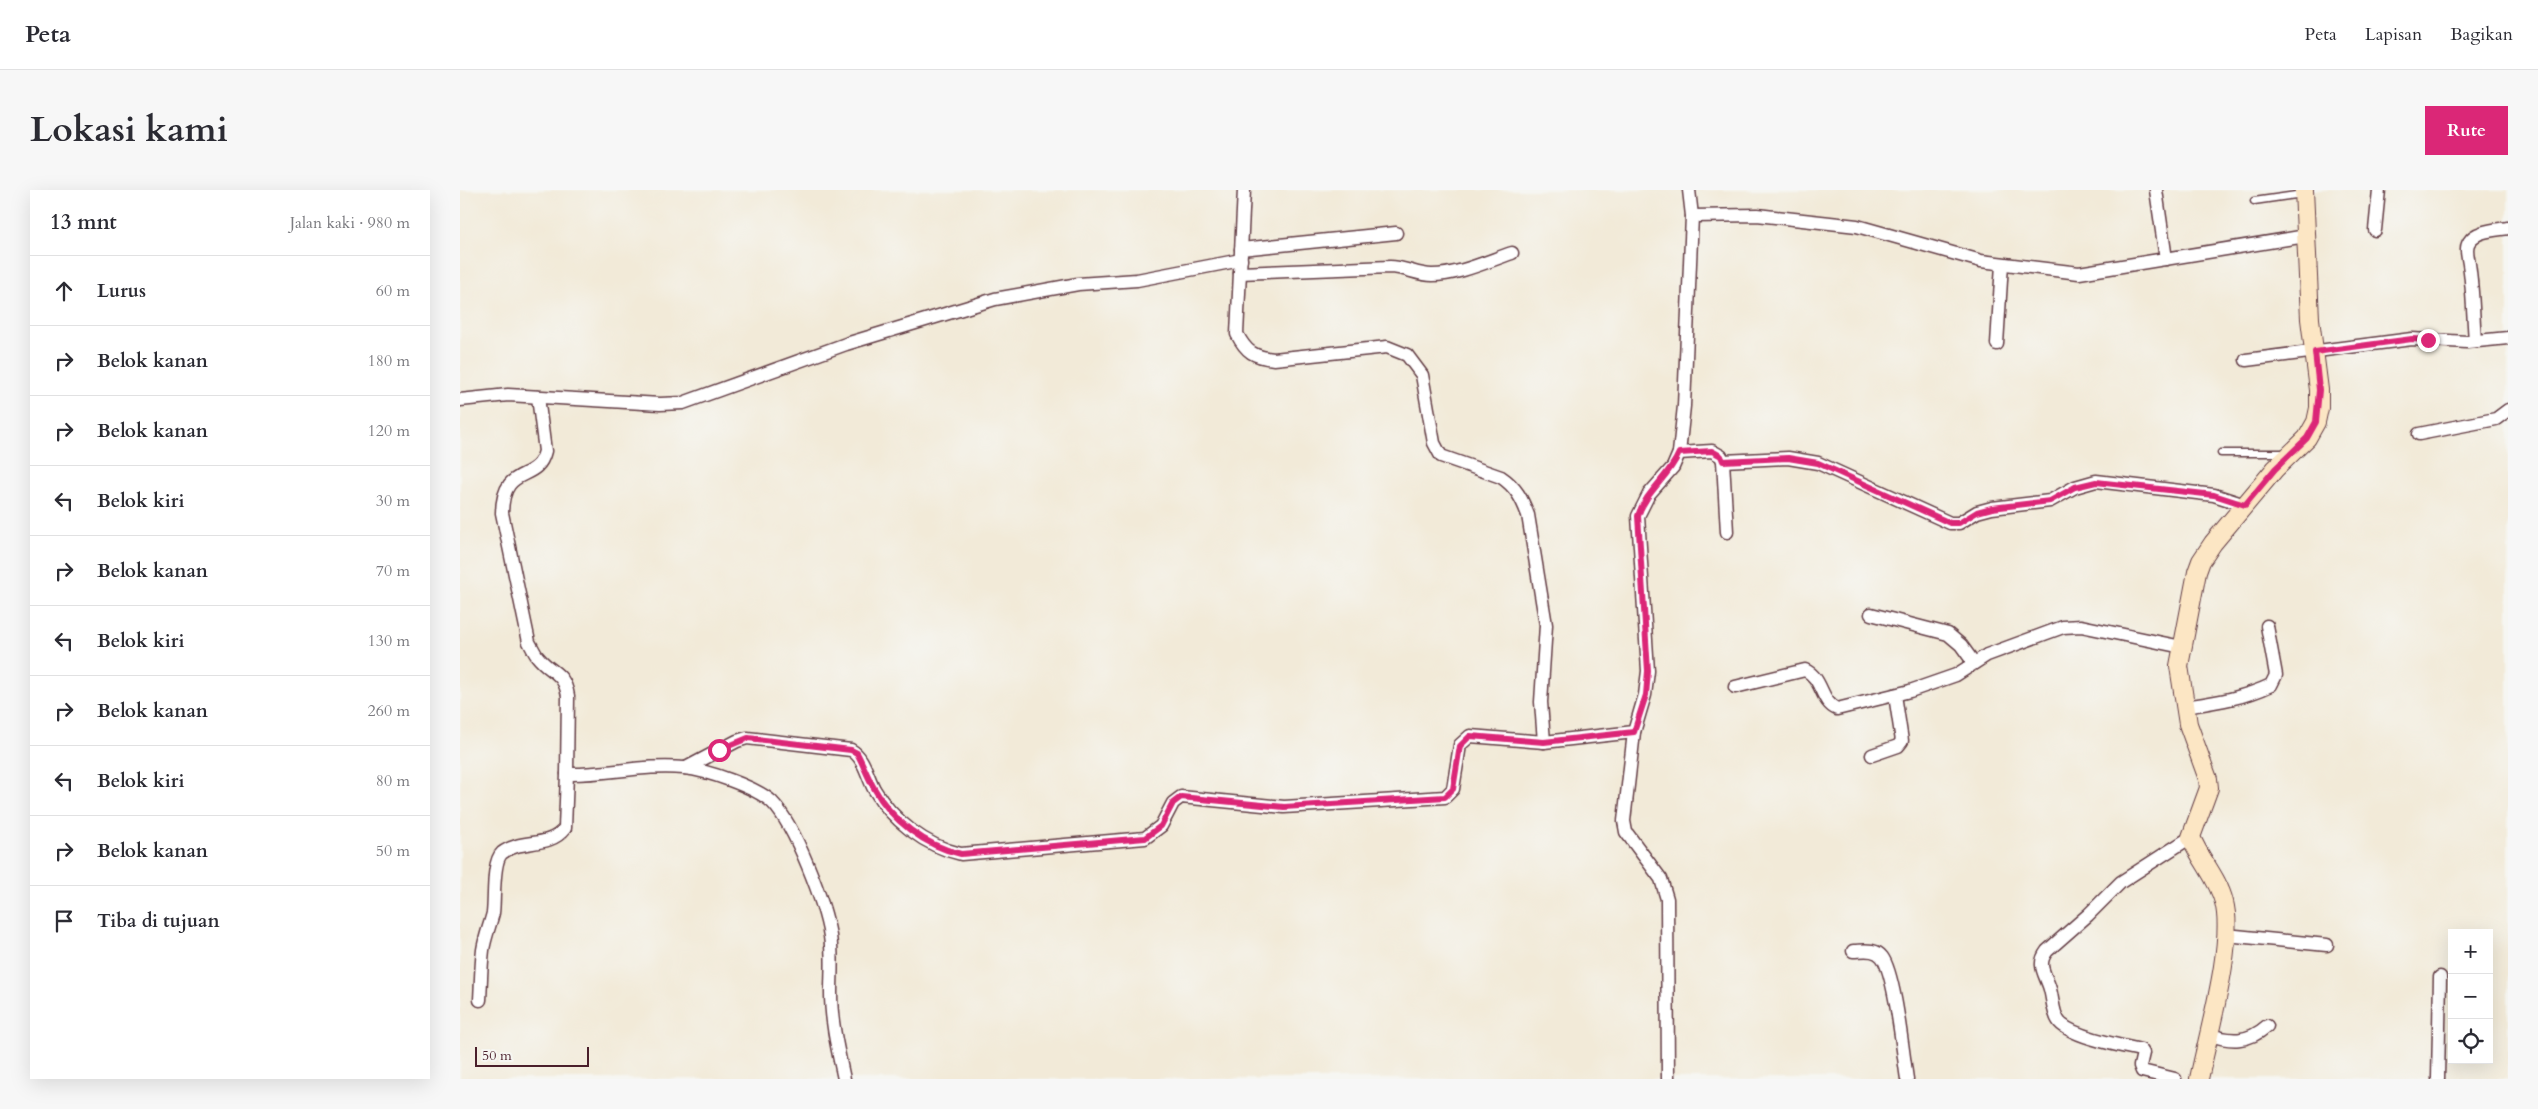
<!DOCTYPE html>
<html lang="id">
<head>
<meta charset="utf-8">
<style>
	:root { --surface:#fff; --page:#f7f7f7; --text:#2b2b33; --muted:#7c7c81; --line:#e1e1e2; --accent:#db2777 }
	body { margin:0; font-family:Cardo,serif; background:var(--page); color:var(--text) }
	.controls { position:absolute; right:15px; bottom:15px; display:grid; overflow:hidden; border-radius:0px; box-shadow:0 5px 20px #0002 }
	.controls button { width:45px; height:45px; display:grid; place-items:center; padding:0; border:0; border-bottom:1px solid var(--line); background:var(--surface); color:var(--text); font:25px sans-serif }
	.scale { position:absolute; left:15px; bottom:12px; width:114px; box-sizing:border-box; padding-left:5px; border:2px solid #4a1f2b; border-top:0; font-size:14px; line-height:18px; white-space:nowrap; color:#4a1f2b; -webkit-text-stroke:4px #f6f6f2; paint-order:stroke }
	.stop { position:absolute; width:15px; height:15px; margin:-11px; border:4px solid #db2777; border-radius:50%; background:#fff }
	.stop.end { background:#db2777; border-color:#fff; box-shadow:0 1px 5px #0008 }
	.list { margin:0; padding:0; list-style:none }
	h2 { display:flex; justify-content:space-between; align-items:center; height:65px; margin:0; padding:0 20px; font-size:21px }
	h2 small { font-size:16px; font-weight:400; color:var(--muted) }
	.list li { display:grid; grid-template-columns:32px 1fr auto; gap:15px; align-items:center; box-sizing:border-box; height:70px; padding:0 20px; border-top:1px solid var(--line) }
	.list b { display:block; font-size:19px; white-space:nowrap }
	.list em { font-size:16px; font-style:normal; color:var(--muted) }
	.icon { flex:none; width:28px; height:28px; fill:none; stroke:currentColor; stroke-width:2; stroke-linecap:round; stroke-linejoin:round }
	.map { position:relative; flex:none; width:2048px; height:889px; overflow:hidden; border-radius:0px }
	header { display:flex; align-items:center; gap:30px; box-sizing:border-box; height:70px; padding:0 25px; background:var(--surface); border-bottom:1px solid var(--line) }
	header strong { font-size:24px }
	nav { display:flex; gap:28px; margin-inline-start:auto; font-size:18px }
	.intro { display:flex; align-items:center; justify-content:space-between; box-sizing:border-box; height:120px; padding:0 30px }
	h1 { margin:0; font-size:35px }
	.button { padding:12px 22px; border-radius:0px; background:var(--accent); color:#fff; font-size:18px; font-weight:700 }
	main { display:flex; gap:30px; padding:0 30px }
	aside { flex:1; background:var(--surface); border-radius:0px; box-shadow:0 5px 20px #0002 }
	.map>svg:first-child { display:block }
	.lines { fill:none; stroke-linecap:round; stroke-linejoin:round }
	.lane-casing { stroke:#633d45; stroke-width:9 }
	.street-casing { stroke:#633d45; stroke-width:15 }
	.secondary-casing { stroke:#633d45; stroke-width:20 }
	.lane { stroke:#fff; stroke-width:6 }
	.street { stroke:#fff; stroke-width:12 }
	.secondary { stroke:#fce6c4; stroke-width:18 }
	.route { stroke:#db2777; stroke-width:6 }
</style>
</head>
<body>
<header>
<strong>Peta</strong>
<nav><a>Peta</a><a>Lapisan</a><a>Bagikan</a></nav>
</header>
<div class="intro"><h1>Lokasi kami</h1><a class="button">Rute</a></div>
<main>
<aside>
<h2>13 mnt<small>Jalan kaki · 980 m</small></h2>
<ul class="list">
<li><svg class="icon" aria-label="ahead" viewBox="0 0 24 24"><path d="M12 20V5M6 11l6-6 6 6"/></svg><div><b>Lurus</b></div><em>60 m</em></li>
<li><svg class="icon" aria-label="right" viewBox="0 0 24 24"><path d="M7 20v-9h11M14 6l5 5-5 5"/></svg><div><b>Belok kanan</b></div><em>180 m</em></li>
<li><svg class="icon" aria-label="right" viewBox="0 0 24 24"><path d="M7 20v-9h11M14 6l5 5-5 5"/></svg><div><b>Belok kanan</b></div><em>120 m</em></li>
<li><svg class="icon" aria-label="left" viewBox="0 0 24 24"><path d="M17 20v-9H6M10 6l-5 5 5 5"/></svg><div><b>Belok kiri</b></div><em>30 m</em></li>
<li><svg class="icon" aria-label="right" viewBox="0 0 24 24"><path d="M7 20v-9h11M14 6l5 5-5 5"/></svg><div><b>Belok kanan</b></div><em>70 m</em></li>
<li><svg class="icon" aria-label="left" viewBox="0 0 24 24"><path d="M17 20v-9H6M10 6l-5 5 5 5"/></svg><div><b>Belok kiri</b></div><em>130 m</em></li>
<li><svg class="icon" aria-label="right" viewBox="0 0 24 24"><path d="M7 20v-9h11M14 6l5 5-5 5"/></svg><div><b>Belok kanan</b></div><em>260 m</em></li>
<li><svg class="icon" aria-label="left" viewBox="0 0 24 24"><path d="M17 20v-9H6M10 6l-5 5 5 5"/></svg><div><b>Belok kiri</b></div><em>80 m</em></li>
<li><svg class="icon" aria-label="right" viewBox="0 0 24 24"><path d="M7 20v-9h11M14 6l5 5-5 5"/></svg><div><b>Belok kanan</b></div><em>50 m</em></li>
<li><svg class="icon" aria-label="arrive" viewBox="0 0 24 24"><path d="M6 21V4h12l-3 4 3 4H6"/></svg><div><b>Tiba di tujuan</b></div></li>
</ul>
</aside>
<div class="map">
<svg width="2048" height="889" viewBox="0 0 2048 889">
	<rect width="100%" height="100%" fill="#f6f6f2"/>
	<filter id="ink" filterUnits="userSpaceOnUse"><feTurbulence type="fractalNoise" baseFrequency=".02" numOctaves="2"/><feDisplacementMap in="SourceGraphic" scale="10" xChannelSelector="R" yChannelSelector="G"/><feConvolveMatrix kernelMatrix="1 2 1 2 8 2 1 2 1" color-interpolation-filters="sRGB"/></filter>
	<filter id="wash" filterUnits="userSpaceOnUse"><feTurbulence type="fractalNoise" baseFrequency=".0096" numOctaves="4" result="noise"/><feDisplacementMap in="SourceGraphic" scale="20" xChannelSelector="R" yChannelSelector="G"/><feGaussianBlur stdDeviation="1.12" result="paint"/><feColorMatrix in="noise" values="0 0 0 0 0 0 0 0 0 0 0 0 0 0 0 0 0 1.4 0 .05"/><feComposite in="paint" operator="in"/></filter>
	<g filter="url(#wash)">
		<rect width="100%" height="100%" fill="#f2ead8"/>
	</g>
	<g filter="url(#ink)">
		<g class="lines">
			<defs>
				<g id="lane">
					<polyline points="1794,11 1843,4"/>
					<polyline points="1761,263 1827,263"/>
				</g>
				<g id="street">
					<path d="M 784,0 L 777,144 C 786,162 794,167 814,169 L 927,157 L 947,165 L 962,185 L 974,253 L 981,266 L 1041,287 C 1056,297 1062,309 1068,325 L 1086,435 L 1081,512 L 1084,552"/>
					<polyline points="1696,0 1706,69"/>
					<polyline points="1232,26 1297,25 1397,36 1521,71 1619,83 1846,46"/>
					<polyline points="1915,40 1919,0"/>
					<polyline points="781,59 936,43"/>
					<path d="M 780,83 L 930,77 C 944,77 958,85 972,85 C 998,85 1028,71 1052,63"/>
					<path d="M 2015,151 C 2013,125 2013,100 2009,74 C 2008,67 2005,58 2009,52 C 2016,40 2037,40 2048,38"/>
					<polyline points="1537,154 1542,74"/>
					<polyline points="1786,170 1952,149 2007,152 2048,148"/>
					<path d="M 78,207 L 85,261 C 77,295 43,272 42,323 L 69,452 C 72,457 74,462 77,466 C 91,484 104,481 108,506 L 107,584 C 146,585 185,574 224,578 C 246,580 296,597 312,612 C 335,635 365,714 370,746 C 373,765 371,784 371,803 C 371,832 378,861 384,889"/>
					<polyline points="0,210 48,205 200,214 223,213 386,154 535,109 618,94 677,90 781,70"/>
					<polyline points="1959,244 2036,229 2048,220"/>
					<polyline points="1219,263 1252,261 1261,266 1263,271 1267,342"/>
					<polyline points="1263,271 1328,268 1358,273 1490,333 1499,333 1517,322 1532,318 1590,311 1615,297 1636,291 1754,305 1785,315"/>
					<polyline points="1411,424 1488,444 1501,455 1514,473"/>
					<path d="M 1275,497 L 1345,480 C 1363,488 1360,512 1377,519 L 1450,501 L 1496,485 L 1527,465 L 1603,437 L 1621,436 L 1722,457"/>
					<path d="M 1725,517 C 1756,512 1784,508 1811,495 L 1816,485 L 1807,436"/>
					<polyline points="1412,565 1438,556 1442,551 1435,505"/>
					<path d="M 226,578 L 277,551 L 287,548 L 391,560 C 404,567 407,586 414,599 C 432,630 465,656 501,664 L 685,648 L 701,636 L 713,613 L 721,607 L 824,617 L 985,607 L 993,599 L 1000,555 L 1010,546 L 1084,552 L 1174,542"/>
					<polyline points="1766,745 1867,755"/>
					<path d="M 1393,761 C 1403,761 1415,758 1422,767 C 1435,784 1443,864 1447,889"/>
					<path d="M 20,810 C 21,793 21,777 23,760 C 25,747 30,735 33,723 C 35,709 32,672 42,663 C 61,648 89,659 105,638 L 107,584"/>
					<path d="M 1748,844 C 1770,852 1788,853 1807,836"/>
					<polyline points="1208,889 1207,709 1201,689 1166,642 1164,631 1174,542 1185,505 1188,481 1178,326 1189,304 1213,277 1219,263 1224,216 1232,26 1229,0"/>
					<path d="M 1715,889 L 1682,881 L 1680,876 L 1683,863 L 1681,860 C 1662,856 1607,846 1598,830 C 1592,820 1593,807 1589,796 C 1584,782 1577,774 1587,761 L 1628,725 L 1661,692 L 1731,647"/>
					<polyline points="1978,889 1980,787"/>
				</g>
				<path id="secondary" d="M 1739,889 C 1748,844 1775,753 1764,712 C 1758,688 1740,670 1731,647 L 1749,598 L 1748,589 L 1728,534 L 1719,476 L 1737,382 L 1741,371 L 1753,353 L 1815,279 L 1847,248 L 1856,232 L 1859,218 L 1859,200 L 1850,129 L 1844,0"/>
			</defs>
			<use href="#lane" class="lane-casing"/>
			<use href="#street" class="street-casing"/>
			<use href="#secondary" class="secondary-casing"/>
			<use href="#lane" class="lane"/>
			<use href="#street" class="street"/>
			<use href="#secondary" class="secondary"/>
		</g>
	</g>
	<g class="lines" filter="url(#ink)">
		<path class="route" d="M 259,560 L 288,548 L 391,560 L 397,563 C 403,574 407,586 414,598 C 431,630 465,656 501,664 L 685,648 L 701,636 L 713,613 L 721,607 L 824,617 L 985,607 L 993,599 L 1000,556 L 1010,546 L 1084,552 L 1174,542 L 1186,505 L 1188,481 L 1178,326 C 1186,301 1209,287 1219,263 L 1252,261 L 1261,266 L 1263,271 L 1328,268 L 1358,273 L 1490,333 L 1499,333 L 1517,322 L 1532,318 L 1590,311 L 1615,297 L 1636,292 L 1754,305 L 1785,315 L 1815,279 L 1847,248 L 1856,232 L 1859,200 L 1855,162 L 1952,149 L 1968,150"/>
	</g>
</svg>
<div class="controls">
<button>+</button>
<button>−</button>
<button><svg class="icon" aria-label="locate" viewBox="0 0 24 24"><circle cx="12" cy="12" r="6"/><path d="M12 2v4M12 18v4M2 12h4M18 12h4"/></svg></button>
</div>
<div class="scale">50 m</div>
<div class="stop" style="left:259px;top:560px"></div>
<div class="stop end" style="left:1968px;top:150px"></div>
</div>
</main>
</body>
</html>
